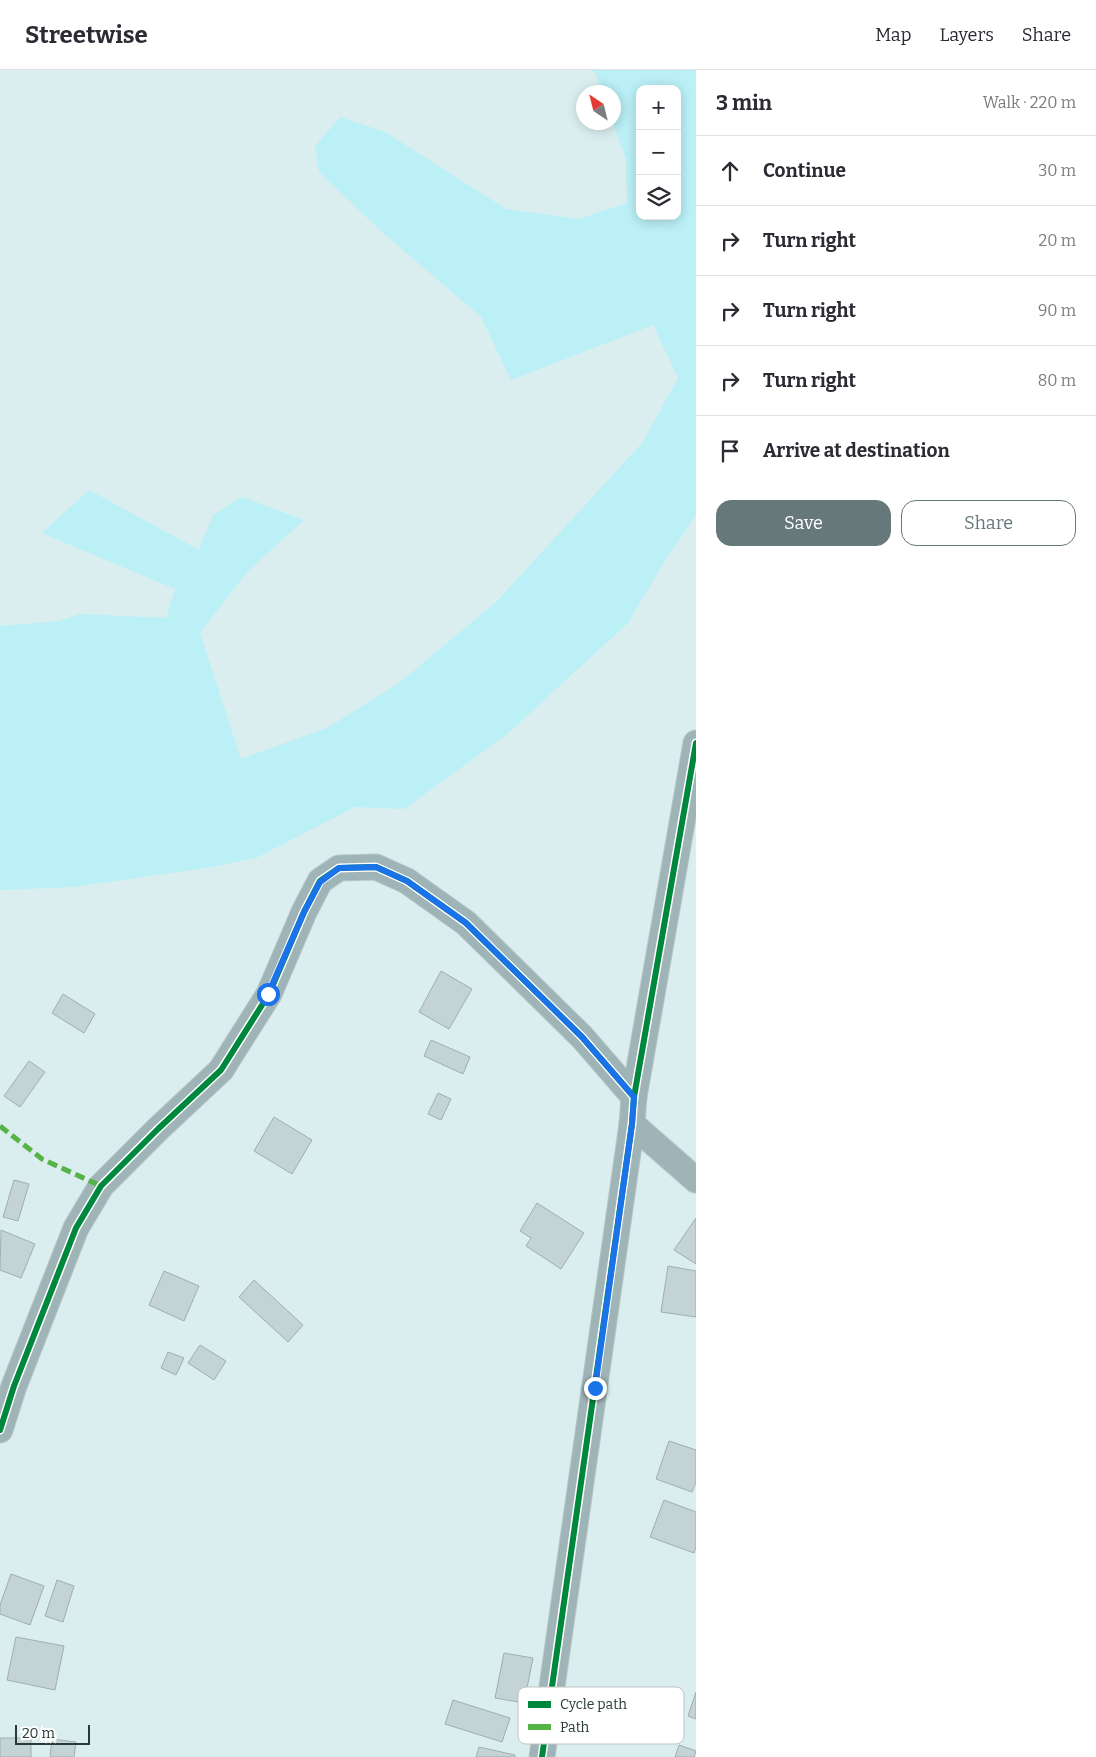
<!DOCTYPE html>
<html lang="en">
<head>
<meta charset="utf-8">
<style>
	:root { --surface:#fff; --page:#f2f2f3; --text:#2b2b33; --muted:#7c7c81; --line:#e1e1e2; --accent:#67787a }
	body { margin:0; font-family:Bitter,serif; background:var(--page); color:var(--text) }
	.controls { position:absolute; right:15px; top:15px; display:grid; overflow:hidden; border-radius:10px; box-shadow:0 2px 12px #0003 }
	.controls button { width:45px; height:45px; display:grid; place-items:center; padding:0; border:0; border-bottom:1px solid var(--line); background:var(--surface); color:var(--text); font:25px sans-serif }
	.compass { position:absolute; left:576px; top:15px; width:45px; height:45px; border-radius:50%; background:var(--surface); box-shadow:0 2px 12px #0003; rotate:325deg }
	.scale { position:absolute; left:15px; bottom:12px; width:75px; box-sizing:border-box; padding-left:5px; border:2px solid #29393a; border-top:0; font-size:14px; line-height:18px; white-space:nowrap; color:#29393a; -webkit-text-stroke:4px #fff; paint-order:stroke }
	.stop { position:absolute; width:15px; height:15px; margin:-11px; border:4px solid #1a73e8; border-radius:50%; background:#fff }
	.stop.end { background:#1a73e8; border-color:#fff; box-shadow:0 1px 5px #0008 }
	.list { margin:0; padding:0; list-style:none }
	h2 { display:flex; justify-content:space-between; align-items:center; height:65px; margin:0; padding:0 20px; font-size:21px }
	h2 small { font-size:16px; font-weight:400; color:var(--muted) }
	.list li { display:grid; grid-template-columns:32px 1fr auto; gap:15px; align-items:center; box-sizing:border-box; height:70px; padding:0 20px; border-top:1px solid var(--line) }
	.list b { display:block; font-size:19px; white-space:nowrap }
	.list em { font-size:16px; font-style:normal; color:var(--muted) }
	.actions { display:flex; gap:10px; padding:15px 20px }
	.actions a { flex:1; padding:11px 0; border:1px solid var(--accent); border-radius:15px; text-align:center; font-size:18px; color:var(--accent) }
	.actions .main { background:var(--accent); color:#fff }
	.icon { flex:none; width:28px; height:28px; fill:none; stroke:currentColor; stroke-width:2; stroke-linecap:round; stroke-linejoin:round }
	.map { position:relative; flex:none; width:696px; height:1687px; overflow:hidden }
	header { display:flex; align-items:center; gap:30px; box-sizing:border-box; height:70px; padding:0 25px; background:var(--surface); border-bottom:1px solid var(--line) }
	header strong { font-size:24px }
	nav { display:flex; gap:28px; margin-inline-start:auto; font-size:18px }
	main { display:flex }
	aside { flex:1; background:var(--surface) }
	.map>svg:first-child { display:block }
	.green { fill:#baf0f6; fill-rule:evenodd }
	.building { fill:#c4d4d6; stroke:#9faeb0 }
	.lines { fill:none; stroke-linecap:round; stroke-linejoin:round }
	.street-casing { stroke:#b8c8ca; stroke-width:27 }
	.street { stroke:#9eb4b7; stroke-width:25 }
	.quiet { stroke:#56b346; stroke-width:5; stroke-dasharray:10 5; stroke-linecap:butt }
	.cycleway-casing { stroke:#fff; stroke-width:9 }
	.cycleway { stroke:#00873e; stroke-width:6 }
	.route { stroke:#1a73e8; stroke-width:6 }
	.key { fill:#fff; stroke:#bfc4c4; stroke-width:1 }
	.key-label { font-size:14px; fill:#29393a }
</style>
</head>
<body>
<header>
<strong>Streetwise</strong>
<nav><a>Map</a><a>Layers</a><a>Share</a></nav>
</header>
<main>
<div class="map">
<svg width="696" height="1687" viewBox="0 0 696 1687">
	<rect width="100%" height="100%" fill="#daeef0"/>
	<path class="green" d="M 592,0 L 696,0 L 696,442 L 694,448 L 666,489 L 628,553 L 506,665 L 404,739 L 355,737 L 256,788 L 213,797 L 73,817 L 0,820 L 0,556 L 59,551 L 80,544 L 166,548 L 175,519 L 42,463 L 89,420 L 199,480 L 213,445 L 242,427 L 304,450 L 247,502 L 200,563 L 241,689 L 327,658 L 399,613 L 496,532 L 643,372 L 678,308 L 653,255 L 511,310 L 481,247 L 382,162 L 319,102 L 315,76 L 340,47 L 385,62 L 506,139 L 578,149 L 627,133 L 626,89 L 613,53 L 614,22 L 602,22 L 595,2 ZM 640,19 L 677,19 L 677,146 L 640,146 Z"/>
	<g class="building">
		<polygon points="441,901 472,919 449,959 419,942"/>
		<polygon points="63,924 95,944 84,963 52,943"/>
		<polygon points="431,970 470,987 463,1004 424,986"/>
		<polygon points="29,991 45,1002 20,1037 4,1026"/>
		<polygon points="438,1023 451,1029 441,1050 428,1044"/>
		<polygon points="274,1047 312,1070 292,1104 254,1081"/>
		<polygon points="14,1110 29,1114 18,1151 3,1147"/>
		<polygon points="537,1133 584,1163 561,1199 526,1176 531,1168 520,1161"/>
		<polygon points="696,1148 696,1194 674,1180"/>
		<polygon points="1,1160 35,1174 21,1208 0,1200"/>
		<polygon points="668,1196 696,1201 696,1247 661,1242"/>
		<polygon points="164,1201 199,1216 184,1251 149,1235"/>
		<polygon points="254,1210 303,1255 288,1272 239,1227"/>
		<polygon points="200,1275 226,1291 214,1310 188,1293"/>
		<polygon points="168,1282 184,1288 176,1305 161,1298"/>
		<polygon points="669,1371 696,1380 696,1412 692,1422 656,1409"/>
		<polygon points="664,1430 696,1442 696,1477 694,1483 650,1467"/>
		<polygon points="11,1504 44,1516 30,1555 0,1544 0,1535"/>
		<polygon points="57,1510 74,1516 63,1552 45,1546"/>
		<polygon points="16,1567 64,1576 55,1620 7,1610"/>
		<polygon points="504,1583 533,1588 524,1633 495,1628"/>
		<polygon points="696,1622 696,1649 688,1646"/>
		<polygon points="453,1630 510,1648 502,1672 445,1654"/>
		<rect x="0" y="1668" width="31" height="19"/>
		<polygon points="52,1669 76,1672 74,1687 50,1687"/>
		<polygon points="679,1675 696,1681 694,1687 675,1687"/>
		<polygon points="479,1677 515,1685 515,1687 476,1687"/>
	</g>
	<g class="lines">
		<defs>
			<g id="street">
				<polyline points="632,1054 696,1110"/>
				<polyline points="0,1360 14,1316 76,1158 101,1116 158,1059 221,1000 269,924 304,842 320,811 339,798 376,797 407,811 466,853 582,967 634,1027"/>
				<polyline points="542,1687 632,1054 634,1027 696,673"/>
			</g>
		</defs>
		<use href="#street" class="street-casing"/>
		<use href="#street" class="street"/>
		<polyline class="quiet" points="0,1056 42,1089 101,1116"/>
		<defs>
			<g id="cycleway">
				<polyline points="0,1360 14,1316 76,1158 101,1116 158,1059 221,1000 269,924 304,842 320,811 339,798 376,797 407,811 466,853 582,967 634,1027"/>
				<polyline points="542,1687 632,1054 634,1027 696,673"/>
			</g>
		</defs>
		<use href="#cycleway" class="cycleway-casing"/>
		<use href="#cycleway" class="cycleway"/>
	</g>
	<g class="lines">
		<polyline class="route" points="268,924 304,842 320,812 339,798 376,797 407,811 466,853 582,967 634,1027 632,1054 595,1318"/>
	</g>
	<rect x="518" y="1617" width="166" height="57" rx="8" class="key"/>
	<rect x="528" y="1631" width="23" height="7" fill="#00873e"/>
	<rect x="528" y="1654" width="23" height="6" fill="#56b346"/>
	<g class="key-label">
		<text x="560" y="1639">Cycle path</text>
		<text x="560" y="1662">Path</text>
	</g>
</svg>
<div class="controls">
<button>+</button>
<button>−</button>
<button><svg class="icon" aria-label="layers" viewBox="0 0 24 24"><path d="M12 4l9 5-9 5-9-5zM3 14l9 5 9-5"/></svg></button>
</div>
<svg class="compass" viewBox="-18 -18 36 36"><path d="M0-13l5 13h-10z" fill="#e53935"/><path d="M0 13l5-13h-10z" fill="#7c7c81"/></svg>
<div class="scale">20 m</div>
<div class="stop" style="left:268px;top:924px"></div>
<div class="stop end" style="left:595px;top:1318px"></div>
</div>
<aside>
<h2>3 min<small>Walk · 220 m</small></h2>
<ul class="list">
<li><svg class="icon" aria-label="ahead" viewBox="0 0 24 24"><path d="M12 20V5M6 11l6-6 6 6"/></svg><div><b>Continue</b></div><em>30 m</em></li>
<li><svg class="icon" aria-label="right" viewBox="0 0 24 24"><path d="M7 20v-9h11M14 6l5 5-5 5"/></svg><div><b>Turn right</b></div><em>20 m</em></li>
<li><svg class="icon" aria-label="right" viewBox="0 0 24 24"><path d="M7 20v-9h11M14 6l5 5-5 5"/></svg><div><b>Turn right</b></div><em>90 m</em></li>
<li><svg class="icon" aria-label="right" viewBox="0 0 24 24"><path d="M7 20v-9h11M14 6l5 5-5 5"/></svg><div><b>Turn right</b></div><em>80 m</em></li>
<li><svg class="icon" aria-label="arrive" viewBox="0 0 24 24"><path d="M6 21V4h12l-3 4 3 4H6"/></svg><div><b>Arrive at destination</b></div></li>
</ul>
<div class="actions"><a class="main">Save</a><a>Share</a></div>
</aside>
</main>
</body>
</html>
